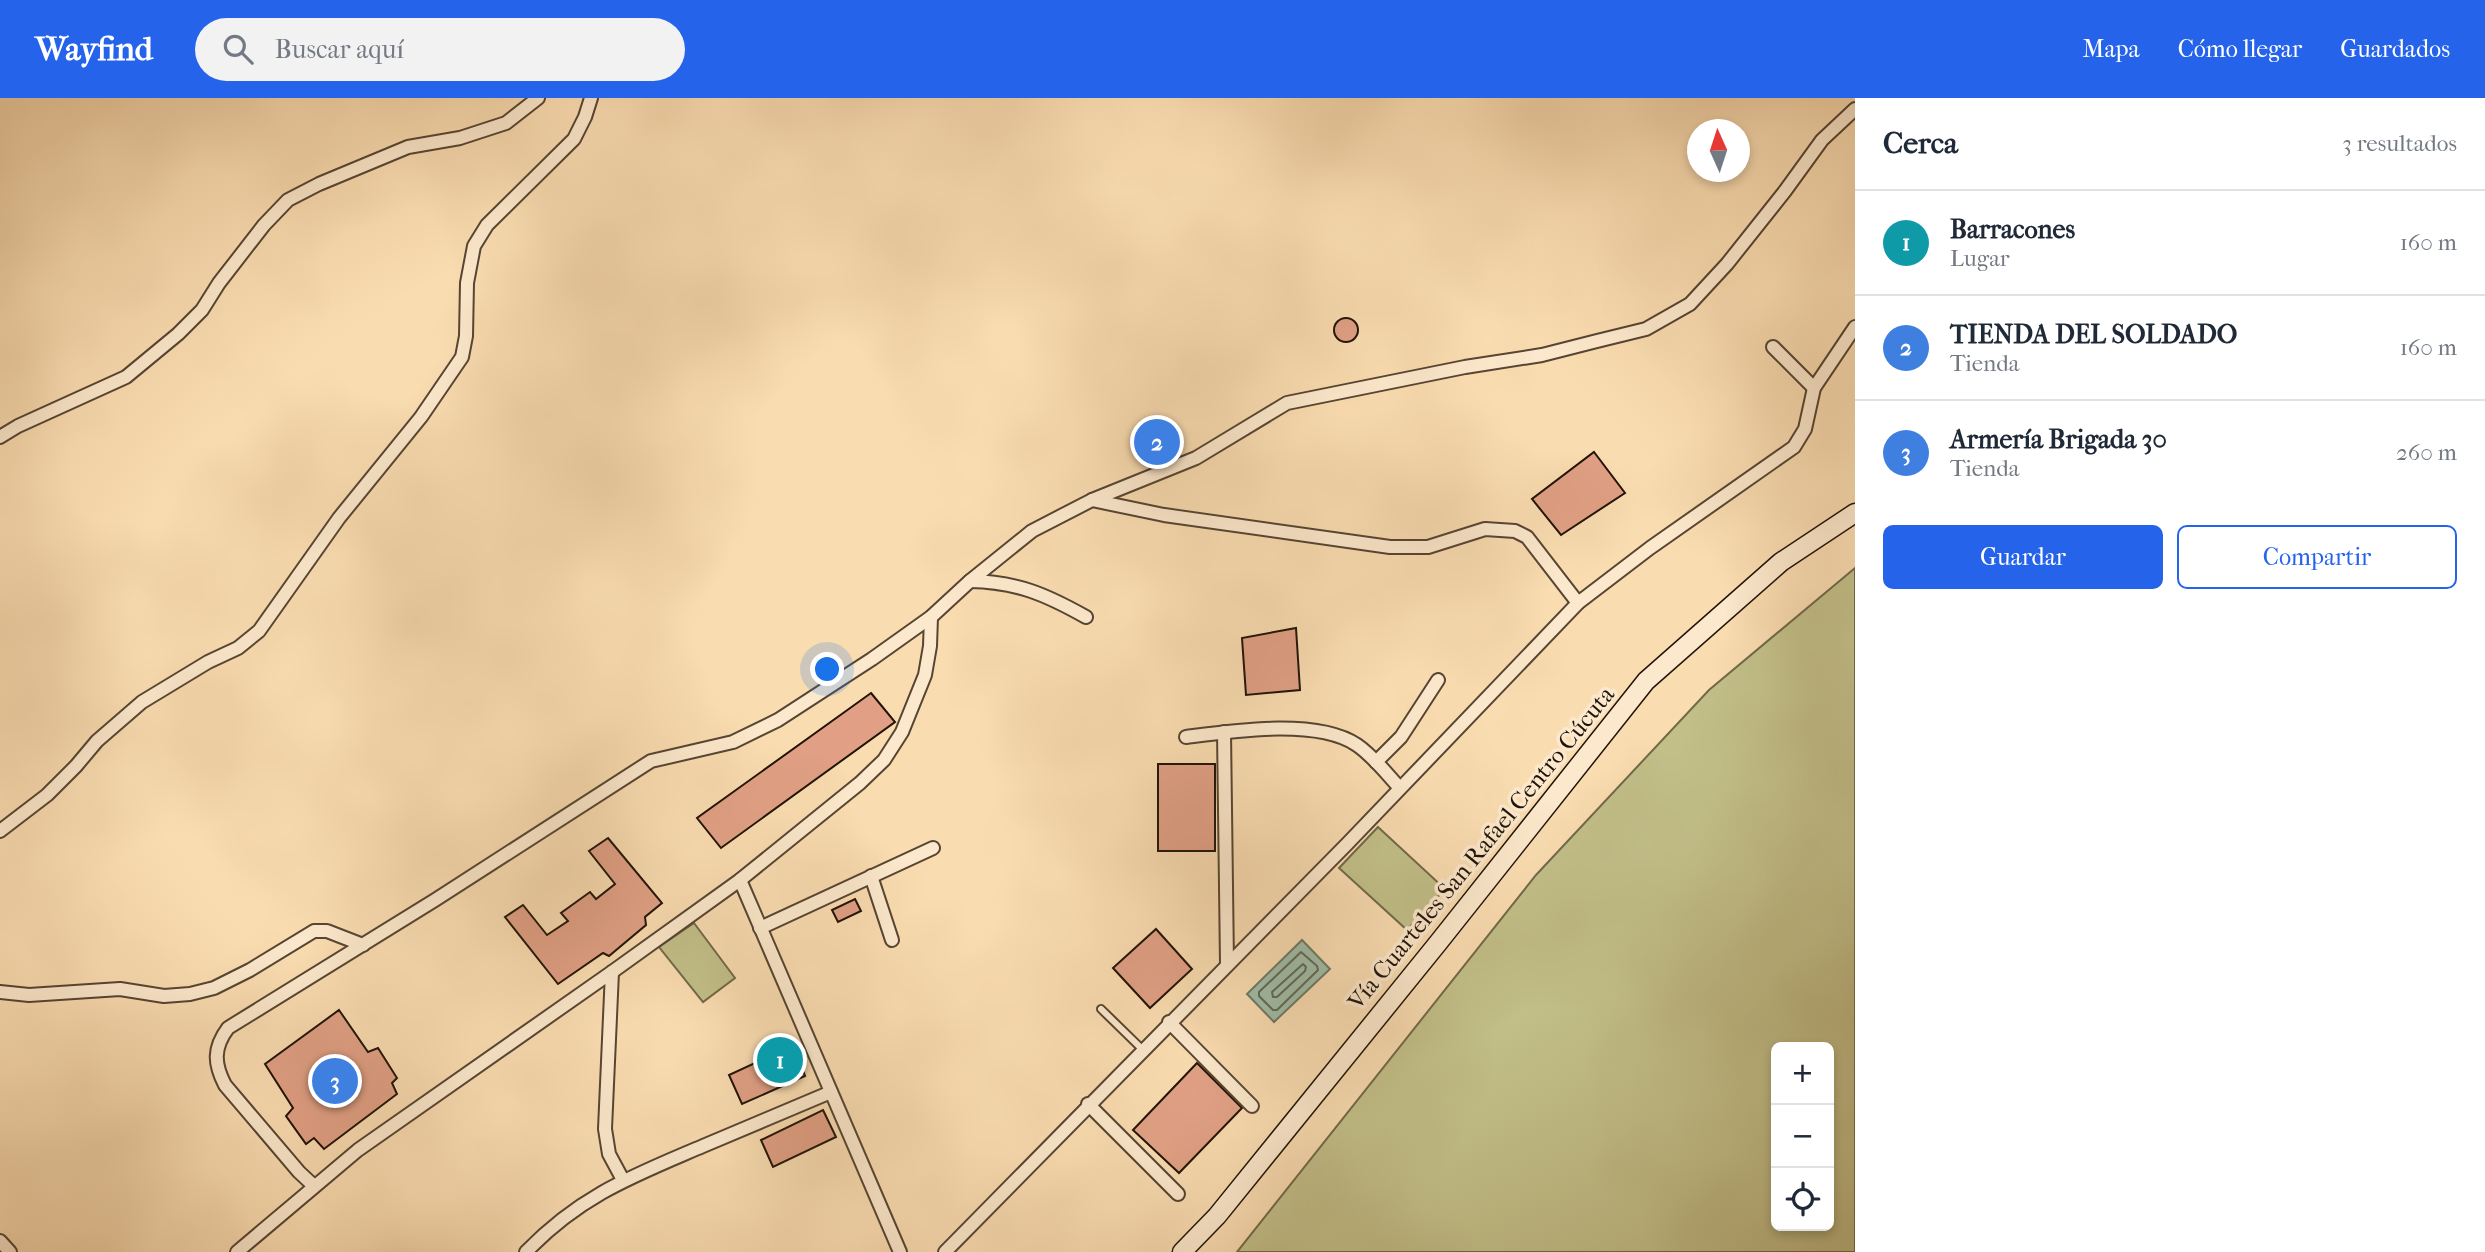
<!DOCTYPE html>
<html lang="es">
<head>
<meta charset="utf-8">
<style>
	:root { --surface:#fff; --page:#f2f2f3; --text:#1f2937; --muted:#747a83; --line:#e0e1e3; --accent:#2563eb }
	body { margin:0; font-family:"IM FELL French Canon",serif; background:var(--page); color:var(--text) }
	.controls { position:absolute; right:21px; bottom:21px; display:grid; overflow:hidden; border-radius:10px; box-shadow:0 4px 10px #0003 }
	.controls button { width:63px; height:63px; display:grid; place-items:center; padding:0; border:0; border-bottom:2px solid var(--line); background:var(--surface); color:var(--text); font:35px sans-serif }
	.compass { position:absolute; left:1687px; top:21px; width:63px; height:63px; border-radius:50%; background:var(--surface); box-shadow:0 4px 10px #0003; rotate:357deg }
	.you { position:absolute; left:828px; top:572px; width:24px; height:24px; margin:-18px; border:5px solid #fff; border-radius:50%; background:#1a73e8; box-shadow:0 0 0 10px #1a73e833 }
	.badge { display:grid; place-items:center; width:46px; height:46px; border-radius:50%; background:var(--accent); color:#fff; font-size:23px; font-weight:700 }
	.pin { position:absolute; translate:-50% -50%; border:4px solid #fff; box-shadow:0 2px 7px #0006 }
	.list { margin:0; padding:0; list-style:none }
	h2 { display:flex; justify-content:space-between; align-items:center; height:91px; margin:0; padding:0 28px; font-size:30px }
	h2 small { font-size:23px; font-weight:400; color:var(--muted) }
	.list li { display:grid; grid-template-columns:46px 1fr auto; gap:21px; align-items:center; box-sizing:border-box; height:105px; padding:0 28px; border-top:2px solid var(--line) }
	.list b { display:block; font-size:26px; white-space:nowrap }
	.list p { margin:0; font-size:23px; white-space:nowrap; color:var(--muted) }
	.list em { font-size:23px; font-style:normal; color:var(--muted) }
	.actions { display:flex; gap:14px; padding:21px 28px }
	.actions a { flex:1; padding:16px 0; border:2px solid var(--accent); border-radius:10px; text-align:center; font-size:24px; color:var(--accent) }
	.actions .main { background:var(--accent); color:#fff }
	.icon { flex:none; width:38px; height:38px; fill:none; stroke:currentColor; stroke-width:2; stroke-linecap:round; stroke-linejoin:round }
	.map { position:relative; flex:none; width:1855px; height:1154px; overflow:hidden }
	header { display:flex; align-items:center; gap:42px; box-sizing:border-box; height:98px; padding:0 35px; background:var(--accent); color:#fff }
	header strong { font-size:33px }
	nav { display:flex; gap:38px; margin-inline-start:auto; font-size:24px }
	.search { width:490px; height:63px; background:var(--page); display:flex; align-items:center; gap:18px; box-sizing:border-box; padding:0 24px; border-radius:38px; color:var(--muted); font-size:26px }
	main { display:flex }
	aside { flex:1; background:var(--surface) }
	.map>svg:first-child { display:block }
	.green { fill:#c2bf89; stroke:#716948; stroke-width:2; fill-rule:evenodd }
	.water { fill:#9fbca6; stroke:#6c7866; stroke-width:2 }
	.lines { fill:none; stroke-linecap:round; stroke-linejoin:round }
	.shore { stroke:#606856; stroke-width:2 }
	.building { fill:#e1a085; stroke:#201307; stroke-width:2 }
	.service-casing { stroke:#564532; stroke-width:10 }
	.minor-casing { stroke:#564532; stroke-width:16 }
	.secondary-casing { stroke:#201307; stroke-width:21 }
	.service { stroke:#fce8cc; stroke-width:6 }
	.minor { stroke:#fce8cc; stroke-width:12 }
	.secondary { stroke:#fce8cc; stroke-width:18 }
	.labels { text-anchor:middle; dominant-baseline:central; stroke-width:7; stroke-linejoin:round; paint-order:stroke }
	.street-label { font-size:24px; fill:#201307; stroke:#fce8cc }
</style>
</head>
<body>
<header>
<strong>Wayfind</strong>
<div class="search"><svg class="icon" aria-label="search" viewBox="0 0 24 24"><circle cx="10" cy="10" r="6"/><path d="M15 15l6 6"/></svg>Buscar aquí</div>
<nav><a>Mapa</a><a>Cómo llegar</a><a>Guardados</a></nav>
</header>
<main>
<div class="map">
<svg width="1855" height="1154" viewBox="0 0 1855 1154">
	<rect width="100%" height="100%" fill="#fadcb1"/>
	<filter id="stains"><feTurbulence type="fractalNoise" baseFrequency=".00286" numOctaves="4"/><feColorMatrix values="0 0 0 0 .2 0 0 0 0 .09 0 0 0 0 .02 0 0 0 .5 -.17"/></filter>
	<radialGradient id="worn" r=".72"><stop offset=".6" stop-color="#630" stop-opacity="0"/><stop offset="1" stop-color="#630" stop-opacity=".3"/></radialGradient>
	<g class="green">
		<path d="M 1855,470 L 1855,1154 L 1237,1154 L 1536,777 L 1709,592 ZM 1829,949 L 1829,1128 L 1776,1128 L 1776,949 Z"/>
		<polygon points="1378,729 1445,791 1407,832 1339,770"/>
		<polygon points="694,825 735,880 703,904 659,849"/>
	</g>
	<polygon class="water" points="1302,842 1330,871 1274,924 1247,896"/>
	<g class="lines">
		<g class="shore">
			<polygon points="1301,854 1317,868 1318,872 1277,912 1273,912 1259,898 1259,894"/>
			<polygon points="1303,866 1306,869 1305,873 1277,899 1273,899 1272,894"/>
		</g>
	</g>
	<g class="building">
		<circle cx="1346" cy="232" r="12"/>
		<polygon points="1162,328 1165,359 1151,360 1149,329"/>
		<polygon points="1594,354 1625,395 1561,437 1532,401"/>
		<polygon points="1296,530 1300,592 1246,597 1242,540"/>
		<polygon points="871,595 895,624 721,750 697,720"/>
		<rect x="1158" y="666" width="57" height="87"/>
		<polygon points="608,740 662,805 645,819 646,827 609,858 603,855 558,886 505,819 523,807 547,837 568,823 561,815 590,794 596,801 615,786 589,753"/>
		<polygon points="855,801 861,813 838,824 832,812"/>
		<polygon points="1156,831 1192,871 1150,910 1113,870"/>
		<polygon points="339,912 368,954 378,950 397,980 392,985 397,996 324,1051 314,1040 306,1046 286,1018 293,1010 265,966"/>
		<polygon points="794,947 805,978 742,1006 729,977"/>
		<polygon points="1197,965 1242,1010 1179,1075 1133,1032"/>
		<polygon points="823,1012 836,1039 773,1069 761,1042"/>
	</g>
	<g class="lines">
		<defs>
			<polyline id="service" points="1101,911 1142,951"/>
			<g id="minor">
				<polyline points="1773,249 1814,290"/>
				<polyline points="0,339 18,328 126,279 178,236 202,212 219,185 264,127 288,102 319,86 408,49 460,40 506,25 538,0"/>
				<polyline points="1092,402 1164,417 1390,449 1428,449 1485,431 1515,433 1527,439 1578,505"/>
				<path d="M 970,483 C 1017,484 1045,496 1086,519"/>
				<polyline points="1224,634 1227,866"/>
				<path d="M 1186,639 C 1232,633 1317,620 1357,647 C 1373,658 1386,675 1399,689"/>
				<polyline points="1376,664 1401,639 1438,582"/>
				<polyline points="0,733 47,697 76,668 97,643 142,604 208,564 238,550 259,533 339,420 421,319 462,259 466,238 467,185 474,148 487,127 574,41 585,19 591,0"/>
				<polyline points="871,778 892,842"/>
				<polyline points="740,782 900,1154"/>
				<polyline points="760,830 933,750"/>
				<polyline points="612,874 605,1031 609,1056 623,1082"/>
				<polyline points="0,894 29,897 120,891 164,898 190,896 214,890 250,872 314,833 327,833 363,847"/>
				<polyline points="1169,924 1252,1008"/>
				<polyline points="1088,1006 1178,1096"/>
				<path d="M 314,1088 L 299,1074 L 225,987 C 214,966 213,950 228,930 L 435,802 L 651,663 L 733,644 L 778,622 L 872,561 L 931,519 L 970,483 L 1032,433 L 1092,402 L 1196,360 L 1287,305 L 1465,269 L 1542,257 L 1597,243 L 1646,231 L 1690,206 L 1727,166 L 1785,93 L 1822,42 L 1855,11"/>
				<polyline points="0,1143 10,1154"/>
				<polyline points="237,1154 358,1052 612,874 740,782 860,685 884,662 902,634 925,577 930,548 931,519"/>
				<path d="M 526,1154 C 581,1097 633,1078 703,1048 C 746,1030 788,1012 831,994"/>
				<polyline points="945,1154 1347,746 1578,505 1650,450 1794,349 1805,331 1814,290 1855,229"/>
			</g>
			<polyline id="secondary" points="1182,1154 1217,1118 1438,845 1646,583 1781,464 1855,415"/>
		</defs>
		<use href="#service" class="service-casing"/>
		<use href="#minor" class="minor-casing"/>
		<use href="#secondary" class="secondary-casing"/>
		<use href="#service" class="service"/>
		<use href="#minor" class="minor"/>
		<use href="#secondary" class="secondary"/>
	</g>
	<g class="labels">
		<g class="street-label">
			<text transform="translate(1481 750) rotate(-51)">Vía Cuarteles San Rafael Centro Cúcuta</text>
		</g>
	</g>
	<rect width="100%" height="100%" filter="url(#stains)"/>
	<rect width="100%" height="100%" fill="url(#worn)"/>
</svg>
<div class="controls">
<button>+</button>
<button>−</button>
<button><svg class="icon" aria-label="locate" viewBox="0 0 24 24"><circle cx="12" cy="12" r="6"/><path d="M12 2v4M12 18v4M2 12h4M18 12h4"/></svg></button>
</div>
<svg class="compass" viewBox="-18 -18 36 36"><path d="M0-13l5 13h-10z" fill="#e53935"/><path d="M0 13l5-13h-10z" fill="#747a83"/></svg>
<div class="you"></div>
<div class="pin badge" style="left:780px;top:962px;background:#0f9aa8">1</div>
<div class="pin badge" style="left:1157px;top:344px;background:#3f7fe0">2</div>
<div class="pin badge" style="left:335px;top:983px;background:#3f7fe0">3</div>
</div>
<aside>
<h2>Cerca<small>3 resultados</small></h2>
<ul class="list">
<li><span class="badge" style="background:#0f9aa8">1</span><div><b>Barracones</b><p>Lugar</p></div><em>160 m</em></li>
<li><span class="badge" style="background:#3f7fe0">2</span><div><b>TIENDA DEL SOLDADO</b><p>Tienda</p></div><em>160 m</em></li>
<li><span class="badge" style="background:#3f7fe0">3</span><div><b>Armería Brigada 30</b><p>Tienda</p></div><em>260 m</em></li>
</ul>
<div class="actions"><a class="main">Guardar</a><a>Compartir</a></div>
</aside>
</main>
</body>
</html>
